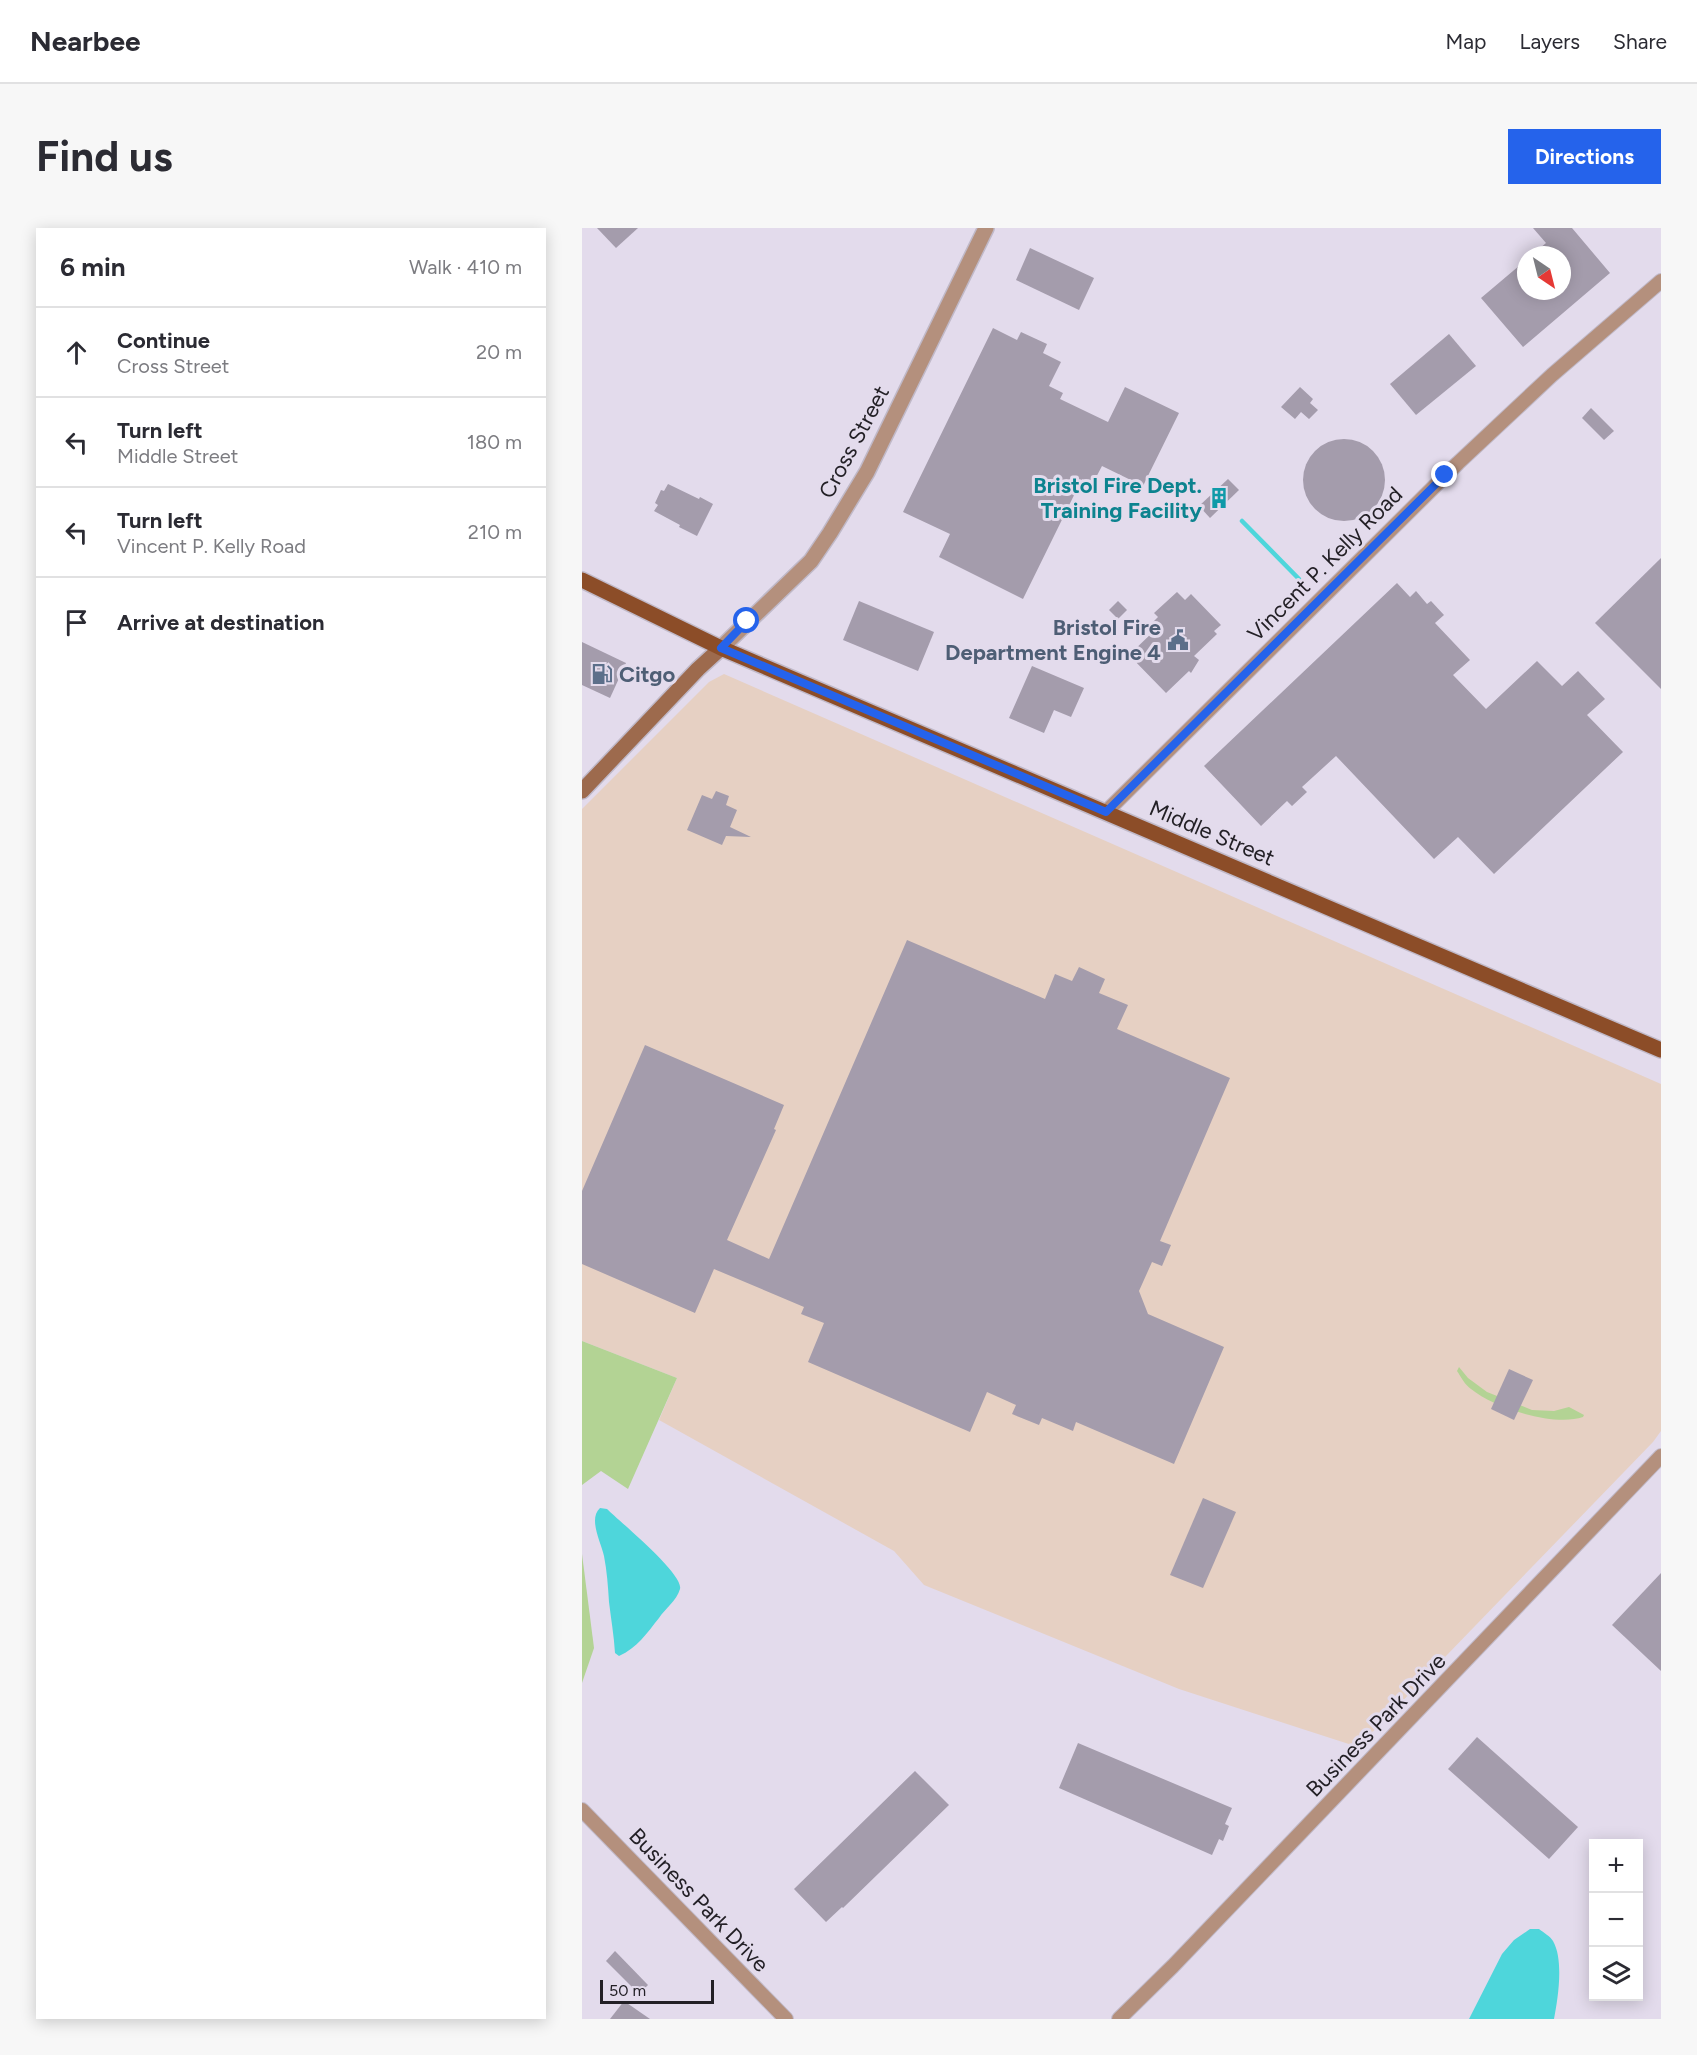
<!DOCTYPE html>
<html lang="en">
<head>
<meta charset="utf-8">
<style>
	:root { --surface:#fff; --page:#f7f7f7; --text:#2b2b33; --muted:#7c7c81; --line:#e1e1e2; --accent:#2563eb }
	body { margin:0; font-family:Figtree,sans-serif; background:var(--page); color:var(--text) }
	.controls { position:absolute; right:18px; bottom:18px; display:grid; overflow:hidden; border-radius:0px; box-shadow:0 3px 15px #0003 }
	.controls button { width:54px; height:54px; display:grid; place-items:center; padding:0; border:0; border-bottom:2px solid var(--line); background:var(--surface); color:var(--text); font:30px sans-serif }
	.compass { position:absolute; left:935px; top:18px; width:54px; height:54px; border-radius:50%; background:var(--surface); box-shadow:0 3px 15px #0003; rotate:145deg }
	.scale { position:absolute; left:18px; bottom:15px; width:114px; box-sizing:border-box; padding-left:6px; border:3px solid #232026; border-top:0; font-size:16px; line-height:21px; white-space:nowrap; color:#232026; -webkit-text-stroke:4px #e3dbec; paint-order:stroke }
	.stop { position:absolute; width:18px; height:18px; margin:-14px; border:4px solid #2563eb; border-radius:50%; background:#fff }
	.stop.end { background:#2563eb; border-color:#fff; box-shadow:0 2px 6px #0008 }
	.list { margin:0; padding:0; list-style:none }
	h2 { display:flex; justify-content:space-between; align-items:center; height:78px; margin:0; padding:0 24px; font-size:26px }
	h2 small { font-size:20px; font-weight:400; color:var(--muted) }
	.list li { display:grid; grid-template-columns:39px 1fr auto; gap:18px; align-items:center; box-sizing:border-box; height:90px; padding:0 24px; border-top:2px solid var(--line) }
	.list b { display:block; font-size:22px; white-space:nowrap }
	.list p { margin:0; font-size:20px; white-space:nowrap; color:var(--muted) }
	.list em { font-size:20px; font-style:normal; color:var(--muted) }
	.icon { flex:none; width:33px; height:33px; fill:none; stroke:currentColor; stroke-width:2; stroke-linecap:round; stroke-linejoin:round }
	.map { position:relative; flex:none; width:1079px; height:1791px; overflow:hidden; border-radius:0px }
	header { display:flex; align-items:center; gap:36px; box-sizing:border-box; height:84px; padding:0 30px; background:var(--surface); border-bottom:2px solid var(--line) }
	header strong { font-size:28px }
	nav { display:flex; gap:33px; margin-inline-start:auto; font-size:21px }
	.intro { display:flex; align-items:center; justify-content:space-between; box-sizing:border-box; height:144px; padding:0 36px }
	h1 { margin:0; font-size:42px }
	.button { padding:15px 27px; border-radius:0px; background:var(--accent); color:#fff; font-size:21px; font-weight:700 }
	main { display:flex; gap:36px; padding:0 36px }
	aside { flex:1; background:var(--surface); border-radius:0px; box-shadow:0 3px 15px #0003 }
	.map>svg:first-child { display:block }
	.commercial { fill:#e6d0c3 }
	.green { fill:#b3d394 }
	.water { fill:#4ed6db }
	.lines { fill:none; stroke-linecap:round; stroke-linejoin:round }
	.stream { stroke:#4ed6db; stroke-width:4.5 }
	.building { fill:#a49cac }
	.minor-casing { stroke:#c0b9c8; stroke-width:16 }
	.tertiary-casing { stroke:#c0b9c8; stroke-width:18 }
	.secondary-casing { stroke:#c0b9c8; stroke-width:18 }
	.primary-casing { stroke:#c0b9c8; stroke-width:18 }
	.minor { stroke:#b4907d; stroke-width:14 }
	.tertiary { stroke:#b4907d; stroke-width:15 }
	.secondary { stroke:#9d6a4d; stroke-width:15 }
	.primary { stroke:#8c4d28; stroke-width:15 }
	.route { stroke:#2563eb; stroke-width:8 }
	.labels { text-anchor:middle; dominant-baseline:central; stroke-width:6; stroke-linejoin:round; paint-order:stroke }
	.street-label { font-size:22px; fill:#232026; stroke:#e3dbec }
	.culture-label { font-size:22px; font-weight:bold; fill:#0d838f; stroke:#e3dbec; text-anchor:end }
	.service-label { font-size:22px; font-weight:bold; fill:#4e5e75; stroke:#e3dbec; text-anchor:end }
</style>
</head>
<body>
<header>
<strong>Nearbee</strong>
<nav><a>Map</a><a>Layers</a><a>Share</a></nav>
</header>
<div class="intro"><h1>Find us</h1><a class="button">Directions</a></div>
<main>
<aside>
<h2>6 min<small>Walk · 410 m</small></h2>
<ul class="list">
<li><svg class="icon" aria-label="ahead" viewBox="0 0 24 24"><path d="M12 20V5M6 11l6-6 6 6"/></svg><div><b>Continue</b><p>Cross Street</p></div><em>20 m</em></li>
<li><svg class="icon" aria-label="left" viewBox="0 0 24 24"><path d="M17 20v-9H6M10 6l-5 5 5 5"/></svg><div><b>Turn left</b><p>Middle Street</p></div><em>180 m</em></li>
<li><svg class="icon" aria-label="left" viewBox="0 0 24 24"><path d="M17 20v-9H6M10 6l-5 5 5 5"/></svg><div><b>Turn left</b><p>Vincent P. Kelly Road</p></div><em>210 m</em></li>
<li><svg class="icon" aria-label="arrive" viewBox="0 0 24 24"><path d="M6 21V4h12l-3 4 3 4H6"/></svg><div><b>Arrive at destination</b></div></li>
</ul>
</aside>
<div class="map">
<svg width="1079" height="1791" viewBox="0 0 1079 1791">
	<rect width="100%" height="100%" fill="#e3dbec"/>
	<polygon class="commercial" points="142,446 1079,856 1079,1203 1071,1214 776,1519 597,1461 342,1357 312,1323 77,1192 95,1150 0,1113 0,581 127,454"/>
	<g class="green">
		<polygon points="0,1113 95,1150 46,1261 19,1243 0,1257"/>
		<path d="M 877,1139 L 886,1150 L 905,1164 L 950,1182 L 972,1183 L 987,1179 L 1002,1187 L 1001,1189 C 972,1199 912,1180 889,1161 C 883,1157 879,1149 875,1143 Z"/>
		<polygon points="0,1326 12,1420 0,1455"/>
	</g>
	<g class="water">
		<path d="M 18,1280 L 25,1281 C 37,1293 102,1346 98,1361 C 95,1372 83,1381 77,1390 C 65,1405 55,1420 37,1428 L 33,1425 C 32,1408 29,1391 27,1374 C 26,1359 25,1343 22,1328 C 19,1314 6,1291 18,1280 Z"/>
		<path d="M 948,1701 L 957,1701 C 962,1705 968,1708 971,1713 C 982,1732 976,1770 972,1791 L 887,1791 L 920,1726 L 932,1712 Z"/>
	</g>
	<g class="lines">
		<polyline class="stream" points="660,293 717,351"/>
	</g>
	<g class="building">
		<polygon points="15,0 56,0 34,20"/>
		<polygon points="951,0 990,0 1028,45 941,119 899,70 944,32 944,63 980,63 980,27 950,27 964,15"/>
		<polygon points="448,20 512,50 497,82 434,52"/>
		<polygon points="411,100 435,112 439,104 465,116 461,125 479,134 467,158 481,165 478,171 526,194 543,159 597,185 561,258 520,238 510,257 500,251 441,371 357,329 368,306 321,284"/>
		<polygon points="867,106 894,138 834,187 808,156"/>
		<polygon points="718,159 731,171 728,175 736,182 727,191 719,184 713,191 699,179"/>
		<polygon points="1009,180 1032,203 1022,212 1000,190"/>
		<circle cx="762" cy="252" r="41"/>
		<polygon points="646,251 657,262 628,290 617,278"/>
		<polygon points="86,256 117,271 118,269 131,276 115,308 97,299 98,297 72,283 76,277 73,275 79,262 82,263"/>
		<polygon points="1079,330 1079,461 1013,395"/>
		<polygon points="815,355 828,369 834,363 845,376 849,373 862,387 853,395 888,432 871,447 904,481 955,433 980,458 996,443 1023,471 1005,487 1041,524 912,646 876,609 852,631 754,528 720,559 725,564 710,578 705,573 679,598 622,538"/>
		<polygon points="595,364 603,372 609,366 639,397 632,403 635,406 612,428 617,432 609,445 607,443 584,465 547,427 573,402 568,397 576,389 572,385"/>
		<polygon points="277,373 352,404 336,443 261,412"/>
		<polygon points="536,373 545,382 536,391 527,382"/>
		<polygon points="0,414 44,435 28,470 0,457"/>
		<polygon points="450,438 502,460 489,489 472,482 462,505 427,490"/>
		<polygon points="134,563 147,568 144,577 155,582 148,599 169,609 144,608 140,617 105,602 120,567 130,571"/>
		<polygon points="325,712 463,771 473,746 490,753 497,739 523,751 517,765 546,777 535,801 648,850 578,1013 589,1017 580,1038 570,1034 557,1063 566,1086 642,1119 592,1236 494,1194 491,1203 460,1190 457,1197 430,1186 434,1177 405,1164 388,1204 226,1134 242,1095 219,1086 222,1079 132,1041 113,1085 0,1036 0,963 63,817 202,877 192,901 194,902 145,1012 187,1031"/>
		<polygon points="927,1141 951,1152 932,1192 909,1181"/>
		<polygon points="621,1270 654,1284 621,1360 588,1347"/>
		<polygon points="1079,1345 1079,1443 1030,1397"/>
		<polygon points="895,1509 996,1599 967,1631 866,1541"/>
		<polygon points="496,1515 650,1580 643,1596 647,1598 641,1613 637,1611 630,1627 477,1560"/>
		<polygon points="333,1543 367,1577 261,1680 260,1679 244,1694 212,1661"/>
		<polygon points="33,1723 66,1757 57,1766 24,1733"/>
		<polygon points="42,1773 68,1791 28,1791"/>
	</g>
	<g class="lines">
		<defs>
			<g id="minor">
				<polyline points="524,584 876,235 970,147 1079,53"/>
				<polyline points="0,1582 204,1791"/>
				<polyline points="537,1791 591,1738 1079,1228"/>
			</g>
			<polyline id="tertiary" points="139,420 229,333 248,305 285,244 404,0"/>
			<polyline id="secondary" points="0,563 116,441 139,420"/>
			<polyline id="primary" points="0,352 139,420 1079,822"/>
		</defs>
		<use href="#minor" class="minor-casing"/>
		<use href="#tertiary" class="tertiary-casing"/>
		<use href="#secondary" class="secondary-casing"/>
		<use href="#primary" class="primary-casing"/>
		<use href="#minor" class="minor"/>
		<use href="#tertiary" class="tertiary"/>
		<use href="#secondary" class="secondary"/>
		<use href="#primary" class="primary"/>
	</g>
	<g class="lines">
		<polyline class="route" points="165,393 139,420 524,584 863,247"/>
	</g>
	<defs>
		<symbol id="building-bare" viewBox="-9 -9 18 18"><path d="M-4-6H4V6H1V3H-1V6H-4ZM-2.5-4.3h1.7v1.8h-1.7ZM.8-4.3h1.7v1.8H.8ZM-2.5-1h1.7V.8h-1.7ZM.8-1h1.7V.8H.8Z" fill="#0f9aa8" stroke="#e3dbec" stroke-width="2.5" paint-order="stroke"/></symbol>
		<symbol id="civic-bare" viewBox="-9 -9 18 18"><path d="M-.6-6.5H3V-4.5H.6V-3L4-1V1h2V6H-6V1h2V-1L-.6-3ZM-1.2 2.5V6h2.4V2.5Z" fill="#5c6f8a" stroke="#e3dbec" stroke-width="2.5" paint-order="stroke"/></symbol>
		<symbol id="fuel-bare" viewBox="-9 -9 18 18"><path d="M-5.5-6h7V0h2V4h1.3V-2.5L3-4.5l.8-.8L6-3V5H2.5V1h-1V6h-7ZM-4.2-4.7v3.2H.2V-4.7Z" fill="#5c6f8a" stroke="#e3dbec" stroke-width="2.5" paint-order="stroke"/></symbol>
	</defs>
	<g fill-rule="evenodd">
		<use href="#building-bare" x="622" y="255" width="30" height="30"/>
		<use href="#civic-bare" x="581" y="397" width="30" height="30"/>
		<use href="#fuel-bare" x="5" y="431" width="30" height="30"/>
	</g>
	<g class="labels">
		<g class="street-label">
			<text transform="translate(272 214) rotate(-62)">Cross Street</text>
			<text transform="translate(743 336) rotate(-45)">Vincent P. Kelly Road</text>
			<text transform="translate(630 605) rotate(23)">Middle Street</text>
			<text transform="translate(794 1497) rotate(-46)">Business Park Drive</text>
			<text transform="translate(117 1672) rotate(46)">Business Park Drive</text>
		</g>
		<g class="culture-label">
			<text x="620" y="257">Bristol Fire Dept.<tspan x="620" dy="25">Training Facility</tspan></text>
		</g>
		<g class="service-label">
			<text x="579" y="399">Bristol Fire<tspan x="579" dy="25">Department Engine 4</tspan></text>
			<text x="37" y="446" text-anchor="start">Citgo</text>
		</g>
	</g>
</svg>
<div class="controls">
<button>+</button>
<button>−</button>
<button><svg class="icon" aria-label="layers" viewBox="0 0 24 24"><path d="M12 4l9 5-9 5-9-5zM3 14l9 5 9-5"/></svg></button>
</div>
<svg class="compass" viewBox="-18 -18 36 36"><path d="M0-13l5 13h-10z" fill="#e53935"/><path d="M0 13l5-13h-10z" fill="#7c7c81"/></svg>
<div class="scale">50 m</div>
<div class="stop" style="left:165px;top:393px"></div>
<div class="stop end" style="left:863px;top:247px"></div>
</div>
</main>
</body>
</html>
